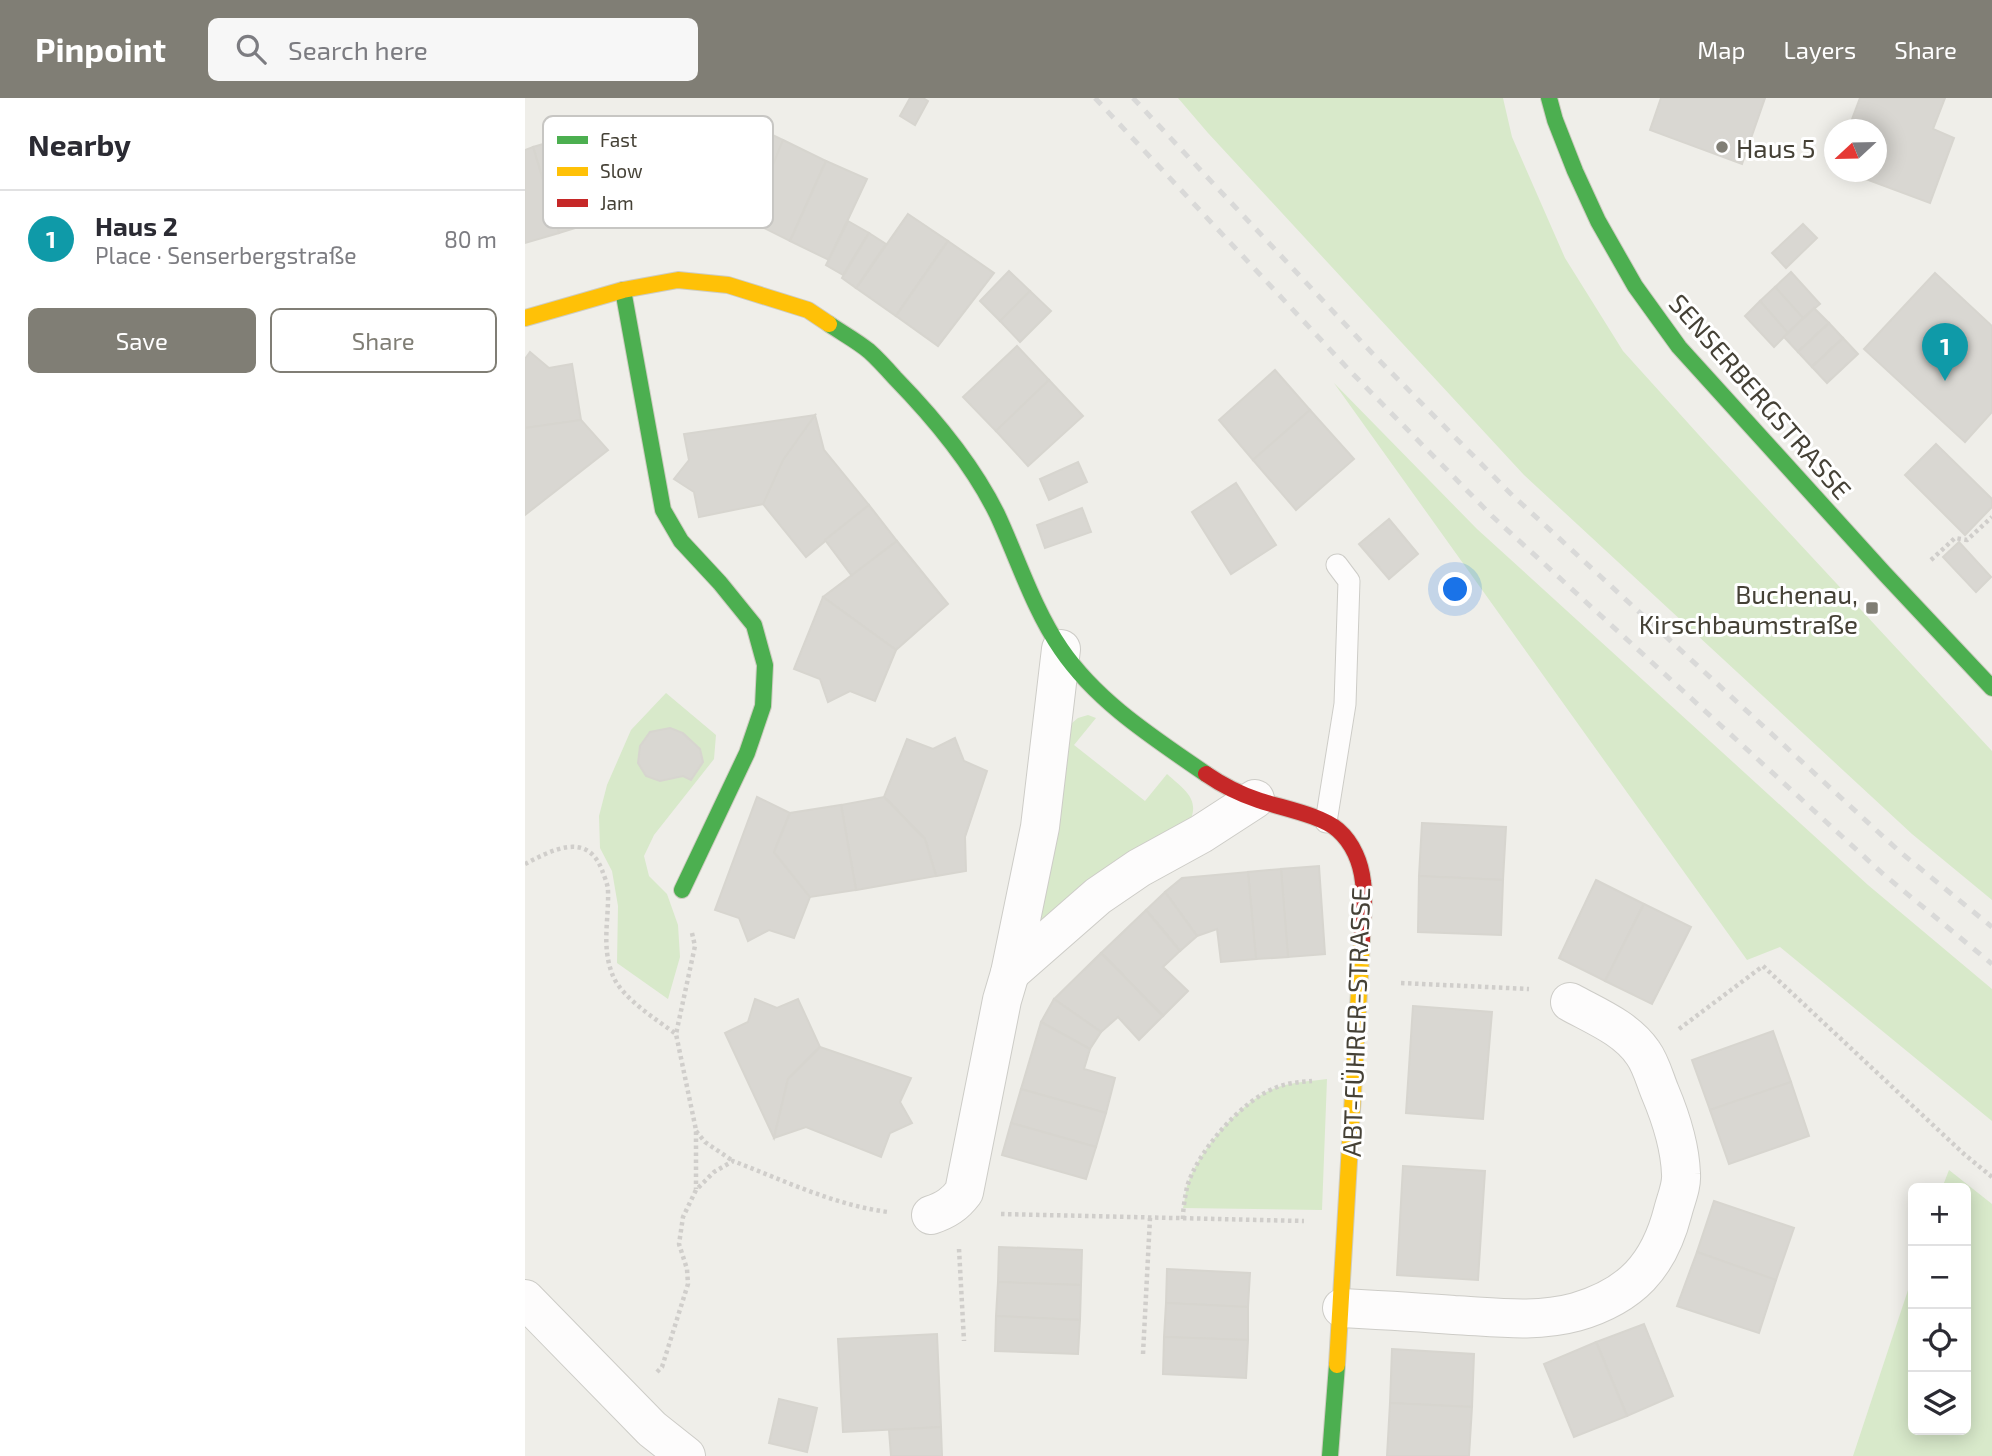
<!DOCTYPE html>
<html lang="en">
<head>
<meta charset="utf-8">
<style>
	:root { --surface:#fff; --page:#f7f7f7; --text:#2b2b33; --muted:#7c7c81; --line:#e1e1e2; --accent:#807e75 }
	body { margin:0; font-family:"Exo 2",sans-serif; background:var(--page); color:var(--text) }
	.controls { position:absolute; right:21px; bottom:21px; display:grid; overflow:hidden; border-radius:10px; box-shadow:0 4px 18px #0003 }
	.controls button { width:63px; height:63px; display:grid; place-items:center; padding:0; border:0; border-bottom:2px solid var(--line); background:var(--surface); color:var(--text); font:35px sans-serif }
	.compass { position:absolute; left:1299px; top:21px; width:63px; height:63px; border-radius:50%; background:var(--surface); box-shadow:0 4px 18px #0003; rotate:248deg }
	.you { position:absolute; left:931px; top:492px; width:24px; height:24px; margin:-18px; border:5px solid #fff; border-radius:50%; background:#1a73e8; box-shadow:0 0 0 10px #1a73e833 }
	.badge { display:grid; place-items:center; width:46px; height:46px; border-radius:50%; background:var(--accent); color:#fff; font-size:23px; font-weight:700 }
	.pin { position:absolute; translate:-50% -58px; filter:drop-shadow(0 2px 4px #0008) }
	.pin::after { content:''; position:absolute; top:37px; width:24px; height:21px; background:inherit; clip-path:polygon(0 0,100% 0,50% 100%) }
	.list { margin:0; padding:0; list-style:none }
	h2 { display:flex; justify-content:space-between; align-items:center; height:91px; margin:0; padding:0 28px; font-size:30px }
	h2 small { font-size:23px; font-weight:400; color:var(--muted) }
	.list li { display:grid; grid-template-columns:46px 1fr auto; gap:21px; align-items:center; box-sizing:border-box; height:98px; padding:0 28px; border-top:2px solid var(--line) }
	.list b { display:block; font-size:26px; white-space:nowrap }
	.list p { margin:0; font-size:23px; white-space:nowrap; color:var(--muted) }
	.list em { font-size:23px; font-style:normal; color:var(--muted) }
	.actions { display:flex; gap:14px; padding:21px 28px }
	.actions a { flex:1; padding:16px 0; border:2px solid var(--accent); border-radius:10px; text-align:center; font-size:24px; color:var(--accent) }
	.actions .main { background:var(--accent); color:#fff }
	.icon { flex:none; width:38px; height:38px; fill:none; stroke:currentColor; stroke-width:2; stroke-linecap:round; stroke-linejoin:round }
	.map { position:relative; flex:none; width:1467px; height:1358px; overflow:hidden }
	header { display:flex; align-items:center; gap:42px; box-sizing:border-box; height:98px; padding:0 35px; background:var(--accent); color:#fff }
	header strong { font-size:33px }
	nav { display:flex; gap:38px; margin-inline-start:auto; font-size:24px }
	.search { width:490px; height:63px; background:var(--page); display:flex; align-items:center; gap:18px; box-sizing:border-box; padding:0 24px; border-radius:10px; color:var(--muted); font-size:26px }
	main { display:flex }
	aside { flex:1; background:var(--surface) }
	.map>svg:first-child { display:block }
	.green { fill:#d8e9ca }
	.building { fill:#d9d7d2; stroke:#d7d5cf; stroke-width:2 }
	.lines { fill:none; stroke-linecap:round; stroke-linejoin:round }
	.lane-casing { stroke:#cdccc7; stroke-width:23 }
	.street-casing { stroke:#cdccc7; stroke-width:40 }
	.fast-casing { stroke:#ceccc1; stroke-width:18 }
	.slow-casing { stroke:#ceccc1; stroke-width:18 }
	.jam-casing { stroke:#ceccc1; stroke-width:18 }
	.path { stroke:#d0cecb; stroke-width:4.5; stroke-dasharray:3.5 3.5; stroke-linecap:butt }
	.lane { stroke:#fdfcfc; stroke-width:21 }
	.street { stroke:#fdfcfc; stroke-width:38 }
	.fast { stroke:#4caf50; stroke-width:16 }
	.slow { stroke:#ffc107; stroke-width:16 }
	.jam { stroke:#c62828; stroke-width:16 }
	.rail { stroke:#d9d9d8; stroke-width:5; stroke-dasharray:9 9; stroke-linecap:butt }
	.poi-dot { fill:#807e75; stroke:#fff; stroke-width:2.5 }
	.labels { text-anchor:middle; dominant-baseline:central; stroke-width:6; stroke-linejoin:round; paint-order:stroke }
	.poi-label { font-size:26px; fill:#454136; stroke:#fff; text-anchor:start }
	.street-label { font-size:26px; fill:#454136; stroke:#fff }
	.key { fill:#fff; stroke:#c7c6c3; stroke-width:2 }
	.key-label { font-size:19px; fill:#454136 }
</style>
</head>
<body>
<header>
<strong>Pinpoint</strong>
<div class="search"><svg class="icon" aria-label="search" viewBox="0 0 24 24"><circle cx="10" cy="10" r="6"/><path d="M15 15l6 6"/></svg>Search here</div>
<nav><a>Map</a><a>Layers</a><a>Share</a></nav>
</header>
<main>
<aside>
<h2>Nearby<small></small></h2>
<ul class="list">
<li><span class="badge" style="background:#0f9aa8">1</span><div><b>Haus 2</b><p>Place · Senserbergstraße</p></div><em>80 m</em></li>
</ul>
<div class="actions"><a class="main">Save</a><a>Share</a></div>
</aside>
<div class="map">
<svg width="1467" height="1358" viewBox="0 0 1467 1358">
	<rect width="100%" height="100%" fill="#efeee9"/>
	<g class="green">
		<polygon points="653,0 978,0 987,39 1040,160 1098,253 1182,346 1467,653 1467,802 1387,736 999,377 683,35"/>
		<polygon points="809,285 952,431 1343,787 1467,891 1467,1023 1255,849 1222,862"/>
		<polygon points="141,595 191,637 189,661 129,737 119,758 124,778 142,796 153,827 155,859 143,901 92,865 93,808 87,773 75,750 74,718 82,687 106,632"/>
		<path d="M 563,617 L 571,620 L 549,647 L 620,703 L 642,676 C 660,692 677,702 663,727 L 516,833 L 504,811 L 541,630 L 553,620 Z"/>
		<path d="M 802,981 L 797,1112 L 658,1110 C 660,1103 660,1095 662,1088 C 673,1053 718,1000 753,989 C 769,984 786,983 802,981 Z"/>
		<polygon points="1424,1072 1467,1106 1467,1358 1328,1358 1388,1177 1388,1332 1441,1332 1441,1090 1417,1090"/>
	</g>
	<g class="building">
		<polygon points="385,0 398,0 403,3 390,27 375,18"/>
		<polygon points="1136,0 1240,0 1217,66 1125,32"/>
		<polygon points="1335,0 1420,0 1408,31 1429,40 1405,105 1322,74 1352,74 1352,32 1323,32"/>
		<polygon points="229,28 258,42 238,92 218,85"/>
		<polygon points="53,36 67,81 61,83 73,123 34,135 8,49"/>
		<polygon points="258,42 301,63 265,143 231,126 244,95 238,92"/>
		<polygon points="8,49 34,135 0,145 0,52"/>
		<polygon points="301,63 342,81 304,162 265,143"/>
		<polygon points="383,116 423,143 371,218 331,190"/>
		<polygon points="323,123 344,135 318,177 301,167"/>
		<polygon points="1278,126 1292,140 1261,170 1247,155"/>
		<polygon points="344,135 361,146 331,190 317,180"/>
		<polygon points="423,143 469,175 413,248 371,218"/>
		<polygon points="484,173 505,193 475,223 455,203"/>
		<polygon points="1266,174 1295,206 1278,220 1250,189"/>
		<polygon points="1410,175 1467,228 1467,314 1440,344 1339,251"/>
		<polygon points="1250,189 1278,220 1263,235 1235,203"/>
		<polygon points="505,193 526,213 495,244 475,223"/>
		<polygon points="1235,203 1263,235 1249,249 1220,218"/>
		<polygon points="1289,210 1304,225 1273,254 1259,239"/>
		<polygon points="1304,225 1318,240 1287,269 1273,254"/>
		<polygon points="1318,240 1333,256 1302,285 1287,269"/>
		<polygon points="492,248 524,282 471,333 438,299"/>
		<polygon points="5,254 24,270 47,266 56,322 0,330 0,261"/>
		<polygon points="750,272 785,312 728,362 694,322"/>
		<polygon points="524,282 558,318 503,368 471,333"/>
		<polygon points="785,312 829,361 771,412 728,362"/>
		<polygon points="290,317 299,352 344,407 281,459 238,406 258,362"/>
		<polygon points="290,317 258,362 238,406 174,419 169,394 149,381 164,362 159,336"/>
		<polygon points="56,322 83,352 0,417 0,330"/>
		<polygon points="1411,346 1467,401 1467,409 1440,437 1380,377"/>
		<polygon points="553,364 562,384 524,402 515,381"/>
		<polygon points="711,385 751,447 706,476 667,414"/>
		<polygon points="344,407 372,443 327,478 300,442"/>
		<polygon points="557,410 566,434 520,450 512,427"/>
		<polygon points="864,421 893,456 864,481 834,446"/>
		<polygon points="372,443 423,506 371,552 298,499"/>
		<polygon points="1434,444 1466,479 1451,494 1418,459"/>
		<polygon points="298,499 371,552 350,603 325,593 303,604 295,581 269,571"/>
		<polygon points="145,630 158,635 175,651 178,664 166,682 158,678 135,683 121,678 113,665 115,648 125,634"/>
		<polygon points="430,640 439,663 462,673 440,739 441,773 411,778 400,741 359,699 382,641 408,651"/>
		<polygon points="232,699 265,715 249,754 285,799 269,840 244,832 223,843 214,820 190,812"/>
		<polygon points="359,699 400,741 411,778 331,792 316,707"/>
		<polygon points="316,707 331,792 285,799 249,754 265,715"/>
		<polygon points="897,725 981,729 978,782 894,778"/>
		<polygon points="794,768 800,856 763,859 756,771"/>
		<polygon points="756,771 763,859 731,861 723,774"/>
		<polygon points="723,774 731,861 696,864 692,831 672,838 640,794 657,780"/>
		<polygon points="894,778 978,782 976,837 893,834"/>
		<polygon points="1071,782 1119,806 1080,883 1034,860"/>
		<polygon points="640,794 672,838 655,853 621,812"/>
		<polygon points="1119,806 1166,829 1127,906 1080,883"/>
		<polygon points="621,812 655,853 638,869 663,893 638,918 576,855"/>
		<polygon points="576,855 638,918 614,942 593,919 576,934 529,901"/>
		<polygon points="230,901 252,910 273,901 295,949 263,981 249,1040 200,935 223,924"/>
		<polygon points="529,901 576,934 565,951 516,924"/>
		<polygon points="888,908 967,914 958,1021 881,1015"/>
		<polygon points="516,924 565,951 559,971 590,980 581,1015 496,991"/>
		<polygon points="1248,933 1266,984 1185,1012 1167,962"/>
		<polygon points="295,949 386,980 375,1004 387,1025 365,1035 356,1059 281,1029 249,1040 263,981"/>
		<polygon points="1266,984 1284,1038 1204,1066 1185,1012"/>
		<polygon points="496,991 581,1015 571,1049 486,1025"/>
		<polygon points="486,1025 571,1049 561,1081 477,1057"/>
		<polygon points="878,1068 960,1073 953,1182 872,1177"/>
		<polygon points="1189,1103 1269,1130 1251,1182 1172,1154"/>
		<polygon points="474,1149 557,1152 556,1187 473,1184"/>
		<polygon points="1172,1154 1251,1182 1234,1235 1152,1208"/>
		<polygon points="642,1171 725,1175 723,1209 641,1205"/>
		<polygon points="473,1184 556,1187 555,1222 471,1218"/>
		<polygon points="641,1205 723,1209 723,1242 639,1239"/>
		<polygon points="471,1218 555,1222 553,1256 470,1253"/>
		<polygon points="1119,1226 1148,1298 1102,1318 1071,1244"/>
		<polygon points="412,1236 416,1329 318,1334 313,1241"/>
		<polygon points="639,1239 723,1242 721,1280 638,1276"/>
		<polygon points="1071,1244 1102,1318 1049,1339 1019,1266"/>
		<polygon points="867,1251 949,1256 947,1309 865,1305"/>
		<polygon points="254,1301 292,1310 282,1354 244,1345"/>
		<polygon points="865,1305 947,1309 944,1358 862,1358"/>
		<polygon points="416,1329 417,1358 366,1358 364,1332"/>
	</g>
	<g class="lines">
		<defs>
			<polyline id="lane" points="801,724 820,606 824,483 812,467"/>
			<g id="street">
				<polyline points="485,875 573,798 614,770 676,736 730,701"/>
				<path d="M 406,1117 C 421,1112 430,1106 439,1094 L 477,902 L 485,875 L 515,729 L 536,551"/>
				<polyline points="0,1201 127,1331 161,1358"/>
				<path d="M 817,1210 C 854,1212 891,1214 929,1217 C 969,1219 1011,1225 1051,1214 C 1106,1198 1134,1168 1148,1113 C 1151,1101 1157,1088 1156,1076 C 1155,1048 1146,1020 1135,994 C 1130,982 1126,966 1118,955 C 1101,930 1070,918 1045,904"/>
			</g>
			<g id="fast">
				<polyline points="1024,0 1030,22 1050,73 1073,123 1110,188 1154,249 1359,475 1467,590"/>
				<polyline points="98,192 138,412 156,443 195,485 229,527 240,567 238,608 222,655 157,792"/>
				<path d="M 304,226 C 317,235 332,243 344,253 C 353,261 362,271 370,280 C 409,320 447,365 472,416 C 493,461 508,510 536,551 C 572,604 629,640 681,676"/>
				<polyline points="805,1358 812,1267"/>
			</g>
			<g id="slow">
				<polyline points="0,220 98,192 153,182 203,187 283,212 304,226"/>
				<polyline points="812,1267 837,843"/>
			</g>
			<path id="jam" d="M 681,676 C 697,687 715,696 733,702 C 756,710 796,717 813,732 C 828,745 836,765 838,784 C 841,803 837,824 837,843"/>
		</defs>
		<use href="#lane" class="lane-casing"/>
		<use href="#street" class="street-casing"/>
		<use href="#fast" class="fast-casing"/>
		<use href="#slow" class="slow-casing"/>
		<use href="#jam" class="jam-casing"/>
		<g class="path">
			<polyline points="1406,462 1430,440 1442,442 1467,419"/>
			<path d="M 0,766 C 27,752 62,733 77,772 C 79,778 83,786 83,793 C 84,822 76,849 88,878 C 97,900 132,922 151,936"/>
			<polyline points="167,835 170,848 151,936 171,1032 171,1091"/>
			<polyline points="876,885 1004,891"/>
			<polyline points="1154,931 1238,868 1439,1056 1467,1079"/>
			<polyline points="171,1033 180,1044 208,1063"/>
			<polyline points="476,1116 779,1123"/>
			<path d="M 658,1121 C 658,1110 660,1099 662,1089 C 672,1054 716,1003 750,990 C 761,985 774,984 787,983"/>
			<polyline points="434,1151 439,1243"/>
			<polyline points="618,1256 625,1120"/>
			<path d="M 132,1274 L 137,1269 L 163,1186 L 162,1171 L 154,1146 L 158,1119 L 171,1092 L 189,1074 L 208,1063 C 258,1082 309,1107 363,1114"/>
		</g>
		<use href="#lane" class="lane"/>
		<use href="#street" class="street"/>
		<use href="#fast" class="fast"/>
		<use href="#slow" class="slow"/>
		<use href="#jam" class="jam"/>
		<g class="rail">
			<polyline points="570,0 827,275 967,418 1357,775 1467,866"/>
			<polyline points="608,0 848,256 986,396 1375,754 1467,829"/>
		</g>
	</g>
	<g class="poi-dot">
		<circle cx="1197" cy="49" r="7"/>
		<rect x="1340" y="503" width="14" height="14" rx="3.5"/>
	</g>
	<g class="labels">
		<g class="poi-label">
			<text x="1211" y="49">Haus 5</text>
			<text x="1333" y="495" text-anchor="end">Buchenau,<tspan x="1333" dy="30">Kirschbaumstraße</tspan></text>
		</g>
		<g class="street-label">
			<text transform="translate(1236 298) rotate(49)">SENSERBERGSTRASSE</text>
			<text transform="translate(830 924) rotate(-88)">ABT-FÜHRER-STRASSE</text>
		</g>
	</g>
	<rect x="18" y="18" width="230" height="112" rx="10" class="key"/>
	<rect x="32" y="38" width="31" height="8" fill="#4caf50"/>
	<rect x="32" y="69" width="31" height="9" fill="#ffc107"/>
	<rect x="32" y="101" width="31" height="8" fill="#c62828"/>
	<g class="key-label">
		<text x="75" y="49">Fast</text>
		<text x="75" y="80">Slow</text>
		<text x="75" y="112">Jam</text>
	</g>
</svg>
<div class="controls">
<button>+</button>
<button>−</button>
<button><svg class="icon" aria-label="locate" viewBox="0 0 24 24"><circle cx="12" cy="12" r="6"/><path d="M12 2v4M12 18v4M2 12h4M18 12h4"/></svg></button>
<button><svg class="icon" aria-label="layers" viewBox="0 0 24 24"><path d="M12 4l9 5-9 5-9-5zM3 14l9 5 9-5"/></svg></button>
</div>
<svg class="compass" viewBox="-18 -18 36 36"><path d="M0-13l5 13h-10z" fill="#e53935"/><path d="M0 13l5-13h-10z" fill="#7c7c81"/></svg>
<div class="you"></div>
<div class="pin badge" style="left:1420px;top:283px;background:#0f9aa8">1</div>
</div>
</main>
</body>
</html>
